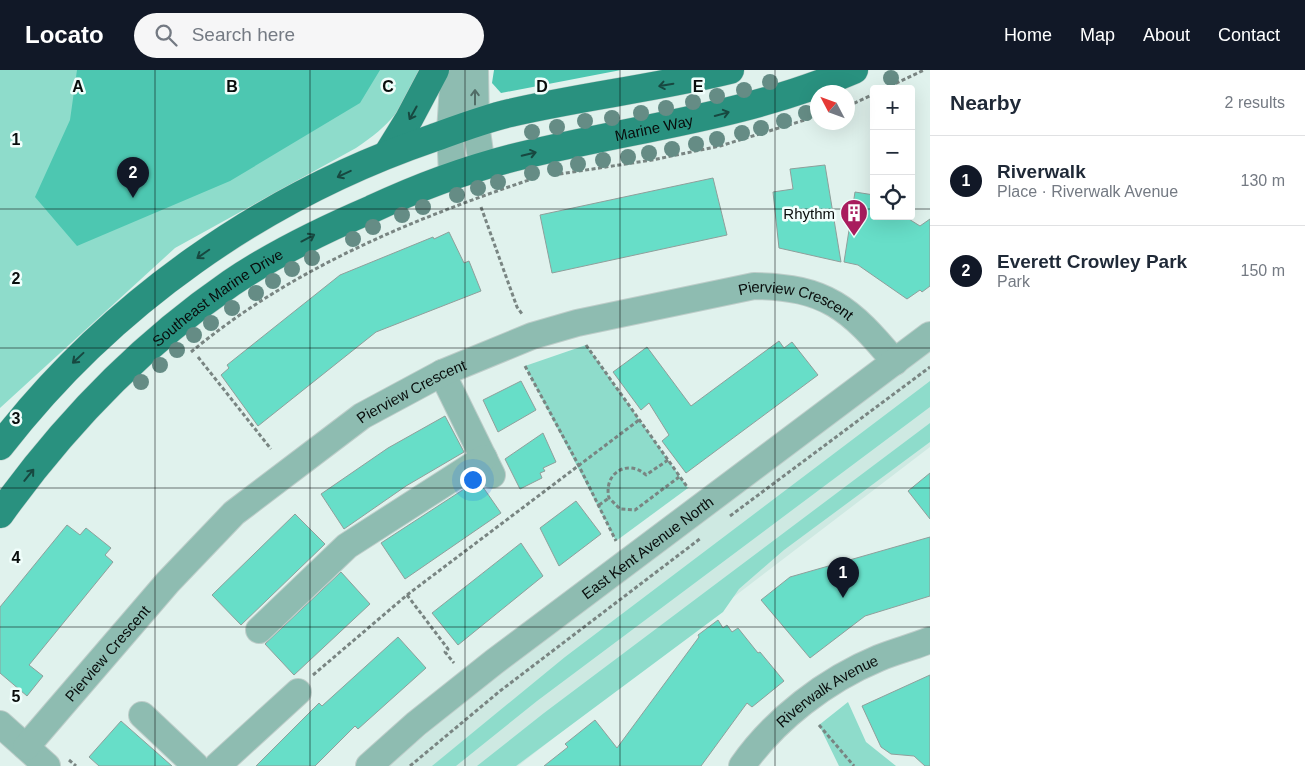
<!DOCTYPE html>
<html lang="en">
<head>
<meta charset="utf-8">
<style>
	:root { --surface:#fff; --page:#f6f6f7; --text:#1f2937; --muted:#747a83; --line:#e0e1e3; --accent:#111827 }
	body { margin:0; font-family:Helvetica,sans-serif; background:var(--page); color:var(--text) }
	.controls { position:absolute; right:15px; top:15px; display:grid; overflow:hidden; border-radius:5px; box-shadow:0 5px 20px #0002 }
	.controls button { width:45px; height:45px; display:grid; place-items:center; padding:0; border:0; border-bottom:1px solid var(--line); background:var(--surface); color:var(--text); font:25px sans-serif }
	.compass { position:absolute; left:810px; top:15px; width:45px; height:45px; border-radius:50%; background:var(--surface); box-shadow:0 5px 20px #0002; rotate:311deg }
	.you { position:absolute; left:472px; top:409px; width:18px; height:18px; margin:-12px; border:4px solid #fff; border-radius:50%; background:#1a73e8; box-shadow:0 0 0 8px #1a73e833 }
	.badge { display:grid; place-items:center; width:32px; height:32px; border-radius:50%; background:var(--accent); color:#fff; font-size:16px; font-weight:700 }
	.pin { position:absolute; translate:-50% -41px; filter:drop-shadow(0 1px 2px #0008) }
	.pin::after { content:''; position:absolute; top:26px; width:18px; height:15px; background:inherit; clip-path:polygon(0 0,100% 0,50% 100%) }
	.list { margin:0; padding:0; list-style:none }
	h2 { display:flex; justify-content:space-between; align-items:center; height:65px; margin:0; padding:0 20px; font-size:21px }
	h2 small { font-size:16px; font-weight:400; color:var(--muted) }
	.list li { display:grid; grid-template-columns:32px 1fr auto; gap:15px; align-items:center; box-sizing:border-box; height:90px; padding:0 20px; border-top:1px solid var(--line) }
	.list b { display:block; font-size:19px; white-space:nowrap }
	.list p { margin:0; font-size:16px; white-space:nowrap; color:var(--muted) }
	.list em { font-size:16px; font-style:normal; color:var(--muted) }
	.icon { flex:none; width:28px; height:28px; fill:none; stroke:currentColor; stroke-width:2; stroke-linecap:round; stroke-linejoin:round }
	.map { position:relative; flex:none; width:930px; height:696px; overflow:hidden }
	header { display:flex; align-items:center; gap:30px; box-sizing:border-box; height:70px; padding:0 25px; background:var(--accent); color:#fff }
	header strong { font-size:24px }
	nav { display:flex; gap:28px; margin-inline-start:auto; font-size:18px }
	.search { width:350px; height:45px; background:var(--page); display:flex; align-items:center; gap:12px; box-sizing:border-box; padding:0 18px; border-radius:28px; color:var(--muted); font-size:19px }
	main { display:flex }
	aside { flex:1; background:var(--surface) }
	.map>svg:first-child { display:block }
	.built { fill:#cee9e2 }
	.green { fill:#8edccb }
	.forest { fill:#4dc7b1 }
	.building { fill:#67dec8; stroke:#8f9f9b }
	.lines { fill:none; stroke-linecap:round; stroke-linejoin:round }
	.minor-casing { stroke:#bdcdc9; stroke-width:28 }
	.major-casing { stroke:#bdcdc9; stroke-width:29 }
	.path { stroke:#798582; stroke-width:3; stroke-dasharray:4 2.5; stroke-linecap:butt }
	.minor { stroke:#8ebcb1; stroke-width:26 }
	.major { stroke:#29917f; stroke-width:28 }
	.tree { fill:#658c85 }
	.oneway { stroke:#174840 }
	.oneway2 { stroke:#526d67 }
	.grid { fill:none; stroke:#080d0c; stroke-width:1; stroke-opacity:0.55 }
	.labels { text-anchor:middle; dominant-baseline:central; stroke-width:5; stroke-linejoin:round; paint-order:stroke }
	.street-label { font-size:15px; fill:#080d0c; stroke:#f0fefb }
	.poi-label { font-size:15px; fill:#080d0c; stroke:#f0fefb; text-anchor:end }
	.grid-label { font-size:16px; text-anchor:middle; font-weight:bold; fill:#080d0c; stroke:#f0fefb; stroke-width:5; stroke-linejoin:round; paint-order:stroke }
</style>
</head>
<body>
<header>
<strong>Locato</strong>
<div class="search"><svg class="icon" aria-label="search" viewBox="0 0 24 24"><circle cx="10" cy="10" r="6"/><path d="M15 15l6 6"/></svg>Search here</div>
<nav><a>Home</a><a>Map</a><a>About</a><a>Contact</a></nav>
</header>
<main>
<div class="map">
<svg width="930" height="696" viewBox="0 0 930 696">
	<rect width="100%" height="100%" fill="#e0f2ed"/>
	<polygon class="built" points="930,280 930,377 731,529 518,696 388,696 520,586"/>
	<g class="green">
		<path d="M 0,0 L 421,0 C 403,38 391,55 356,78 L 175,178 L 0,338 Z"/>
		<polygon points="586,275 688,418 616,471 525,296"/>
		<polygon points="930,311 930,337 537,631 456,696 432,696 565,587"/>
		<polygon points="930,353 930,372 784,480 739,519 723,542 516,696 477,696 544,643"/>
		<polygon points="848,632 866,672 896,696 839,696 819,655"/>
	</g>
	<g class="forest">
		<polygon points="77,0 380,0 360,33 230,111 77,176 35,127 70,50"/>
		<polygon points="494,0 621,0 501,23 492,13"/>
	</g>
	<g class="building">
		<polygon points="825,95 841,192 779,178 773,122 793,119 790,99"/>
		<polygon points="713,108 727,165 552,203 540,145"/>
		<polygon points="855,122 874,125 874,146 904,146 920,156 930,149 930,216 922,222 920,220 907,229 858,195 844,192"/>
		<polygon points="449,162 464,193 469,191 481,221 376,262 258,356 221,305 229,298 227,295 340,205 433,167 434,169"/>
		<polygon points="779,271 784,278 792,272 818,305 686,403 662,371 669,365 649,333 641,340 613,302 647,277 691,336"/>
		<polygon points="521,311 536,340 498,362 483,330"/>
		<polygon points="445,346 464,382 406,416 344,459 321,424 388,378"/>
		<polygon points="543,363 556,392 543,398 545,401 540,403 542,408 520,419 505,389"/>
		<polygon points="930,403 930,449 908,421"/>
		<polygon points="478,410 501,443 405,509 381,473"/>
		<polygon points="576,431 601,464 559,496 540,458"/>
		<polygon points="295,444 325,474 241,555 212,525"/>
		<polygon points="67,455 80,465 86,458 111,478 105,485 113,492 29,595 43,606 27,626 0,603 0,537"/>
		<polygon points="930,467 930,526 865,546 810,588 761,530 790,507"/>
		<polygon points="521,473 543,506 458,575 432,543"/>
		<polygon points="341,502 370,534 294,605 265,574"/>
		<polygon points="718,550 723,558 727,555 732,562 738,558 758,583 760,582 784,611 752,637 747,633 701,696 544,696 568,677 565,674 595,650 617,678 699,567 698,565"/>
		<polygon points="398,567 426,598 358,659 355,656 315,696 256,696 319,633 322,636"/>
		<polygon points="930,605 930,696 925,696 914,686 891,684 881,677 862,636"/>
		<polygon points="121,651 172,696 99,696 89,687"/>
	</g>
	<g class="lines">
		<defs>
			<g id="minor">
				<polyline points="475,0 476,54 482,96"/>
				<polyline points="452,104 450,62 454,0"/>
				<polyline points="442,303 492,405"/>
				<polyline points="259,560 347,476 484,388"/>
				<polyline points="142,645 196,696"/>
				<polyline points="0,654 47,696"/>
				<path id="s1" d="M 26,677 L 168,512 L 234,443 L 362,346 L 442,303 L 532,266 L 577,253 L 754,216 C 826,217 850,238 895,292"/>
				<polyline points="217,696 298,622"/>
				<path id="s2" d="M 369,696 L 416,654 L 494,592 L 930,265"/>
				<path id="s3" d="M 742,696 C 775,649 826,610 879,588 C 896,581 913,577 930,570"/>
			</g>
			<g id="major">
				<polyline points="388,83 409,49 435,0"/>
				<path d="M 0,376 C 110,234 263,126 433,68 C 458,59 484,49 510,43 C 583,26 657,18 730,0"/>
				<path id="s4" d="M 0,444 C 63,356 141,275 231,213 C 275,183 323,160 372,139 C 419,117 461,101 512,88 C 626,59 744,48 854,0"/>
			</g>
		</defs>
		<use href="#minor" class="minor-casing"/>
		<use href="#major" class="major-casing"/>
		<g class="path">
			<polyline points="884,19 924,0"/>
			<polyline points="848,36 874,24"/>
			<polyline points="553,105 652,90 720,76 818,46"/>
			<polyline points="481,137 517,237 522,244"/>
			<polyline points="586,275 688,418"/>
			<path d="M 191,282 C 291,199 408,151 529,110"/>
			<polyline points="198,287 271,379"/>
			<polyline points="525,296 579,396 616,471"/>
			<path d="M 668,390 L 646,405 C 627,388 603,404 609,428 L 620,439 L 635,440 L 679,407"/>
			<polyline points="599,435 609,428"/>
			<polyline points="730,446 930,297"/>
			<polyline points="407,525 448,579 445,582 454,593"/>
			<polyline points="313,605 407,525 639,350"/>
			<polyline points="819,655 854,696"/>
			<polyline points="69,690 76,696"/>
			<polyline points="410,696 500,621 701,468"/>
		</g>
		<use href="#minor" class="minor"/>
		<use href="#major" class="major"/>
	</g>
	<g class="tree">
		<circle cx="891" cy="8" r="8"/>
		<circle cx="770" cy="12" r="8"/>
		<circle cx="744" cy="20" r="8"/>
		<circle cx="717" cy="26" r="8"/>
		<circle cx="693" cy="32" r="8"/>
		<circle cx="666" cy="38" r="8"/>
		<circle cx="641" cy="43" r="8"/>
		<circle cx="806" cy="43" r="8"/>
		<circle cx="612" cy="48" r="8"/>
		<circle cx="585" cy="51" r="8"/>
		<circle cx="784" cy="51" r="8"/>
		<circle cx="557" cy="57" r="8"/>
		<circle cx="761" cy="58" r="8"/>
		<circle cx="532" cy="62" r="8"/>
		<circle cx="742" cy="63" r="8"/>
		<circle cx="717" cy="69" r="8"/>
		<circle cx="696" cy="74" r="8"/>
		<circle cx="672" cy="79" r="8"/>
		<circle cx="649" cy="83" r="8"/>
		<circle cx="628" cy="87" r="8"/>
		<circle cx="603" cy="90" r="8"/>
		<circle cx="578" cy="94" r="8"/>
		<circle cx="555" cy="99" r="8"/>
		<circle cx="532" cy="103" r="8"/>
		<circle cx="498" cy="112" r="8"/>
		<circle cx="478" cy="118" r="8"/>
		<circle cx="457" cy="125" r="8"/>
		<circle cx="423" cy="137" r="8"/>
		<circle cx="402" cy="145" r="8"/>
		<circle cx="373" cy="157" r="8"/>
		<circle cx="353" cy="169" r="8"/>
		<circle cx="312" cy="188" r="8"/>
		<circle cx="292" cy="199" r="8"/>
		<circle cx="273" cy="211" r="8"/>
		<circle cx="256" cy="223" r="8"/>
		<circle cx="232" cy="238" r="8"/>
		<circle cx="211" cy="253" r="8"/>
		<circle cx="194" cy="265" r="8"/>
		<circle cx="177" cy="280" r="8"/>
		<circle cx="160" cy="295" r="8"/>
		<circle cx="141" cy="312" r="8"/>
	</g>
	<defs><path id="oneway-shaft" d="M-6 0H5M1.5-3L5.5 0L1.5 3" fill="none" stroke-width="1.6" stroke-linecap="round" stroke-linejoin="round" transform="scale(1.25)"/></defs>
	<g class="oneway">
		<use href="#oneway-shaft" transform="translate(666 15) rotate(170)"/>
		<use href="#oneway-shaft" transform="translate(413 43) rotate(119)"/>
		<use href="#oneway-shaft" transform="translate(722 44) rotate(-15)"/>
		<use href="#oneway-shaft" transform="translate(529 84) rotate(-13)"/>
		<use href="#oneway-shaft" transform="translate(344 104) rotate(155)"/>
		<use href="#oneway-shaft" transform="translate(308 168) rotate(-28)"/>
		<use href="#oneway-shaft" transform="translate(203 184) rotate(145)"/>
		<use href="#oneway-shaft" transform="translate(78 288) rotate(137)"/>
		<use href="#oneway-shaft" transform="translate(29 405) rotate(-51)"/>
	</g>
	<use class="oneway2" href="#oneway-shaft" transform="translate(475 27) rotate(-90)"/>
	<path class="grid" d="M 155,0 L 155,696M 310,0 L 310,696M 465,0 L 465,696M 620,0 L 620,696M 775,0 L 775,696M 0,139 L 874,139M 911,139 L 930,139M 0,278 L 930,278M 0,418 L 930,418M 0,557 L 930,557"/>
	<defs>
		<symbol id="building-pin" viewBox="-11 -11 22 30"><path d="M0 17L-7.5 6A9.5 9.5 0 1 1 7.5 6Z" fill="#a91d5e" stroke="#f0fefb"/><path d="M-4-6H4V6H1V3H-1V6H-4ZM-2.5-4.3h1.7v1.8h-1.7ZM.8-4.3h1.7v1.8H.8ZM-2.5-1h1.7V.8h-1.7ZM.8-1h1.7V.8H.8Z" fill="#fff"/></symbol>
	</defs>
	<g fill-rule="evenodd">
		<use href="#building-pin" x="838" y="127" width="32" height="43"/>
	</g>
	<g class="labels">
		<g class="street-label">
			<text stroke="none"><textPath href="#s4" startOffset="782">Marine Way</textPath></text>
			<text stroke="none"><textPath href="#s4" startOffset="309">Southeast Marine Drive</textPath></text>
			<text stroke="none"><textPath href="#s1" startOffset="934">Pierview Crescent</textPath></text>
			<text stroke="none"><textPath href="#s1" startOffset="529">Pierview Crescent</textPath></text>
			<text stroke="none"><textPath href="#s2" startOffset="354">East Kent Avenue North</textPath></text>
			<text stroke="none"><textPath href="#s1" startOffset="124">Pierview Crescent</textPath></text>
			<text stroke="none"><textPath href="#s3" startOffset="115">Riverwalk Avenue</textPath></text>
		</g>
		<g class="poi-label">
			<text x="835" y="143">Rhythm</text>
		</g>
	</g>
	<g class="grid-label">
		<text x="78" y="22">A</text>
		<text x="232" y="22">B</text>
		<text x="388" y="22">C</text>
		<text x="542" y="22">D</text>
		<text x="698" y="22">E</text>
		<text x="16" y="75">1</text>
		<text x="16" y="214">2</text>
		<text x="16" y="354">3</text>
		<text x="16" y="493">4</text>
		<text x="16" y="632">5</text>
	</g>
</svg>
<div class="controls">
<button>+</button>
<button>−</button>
<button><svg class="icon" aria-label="locate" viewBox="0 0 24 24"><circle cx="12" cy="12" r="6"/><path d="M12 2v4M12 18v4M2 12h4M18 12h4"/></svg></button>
</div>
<svg class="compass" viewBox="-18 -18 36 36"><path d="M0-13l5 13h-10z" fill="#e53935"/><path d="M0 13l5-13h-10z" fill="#747a83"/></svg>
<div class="you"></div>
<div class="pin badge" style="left:843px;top:528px">1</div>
<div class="pin badge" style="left:133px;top:128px">2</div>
</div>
<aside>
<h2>Nearby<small>2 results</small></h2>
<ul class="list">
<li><span class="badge">1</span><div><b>Riverwalk</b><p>Place · Riverwalk Avenue</p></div><em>130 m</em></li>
<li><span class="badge">2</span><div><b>Everett Crowley Park</b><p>Park</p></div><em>150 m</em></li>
</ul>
</aside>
</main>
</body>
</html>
